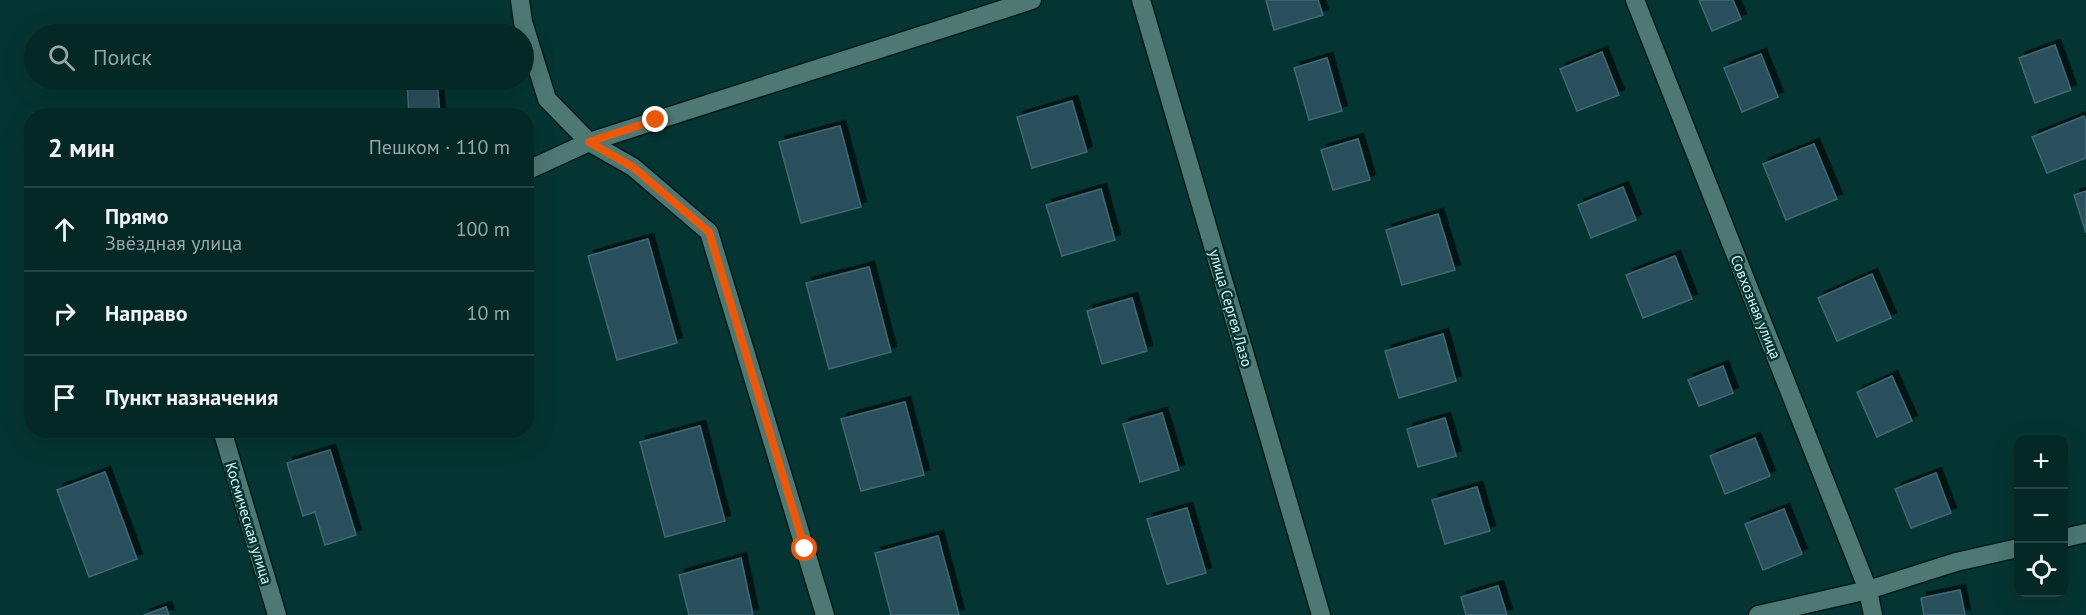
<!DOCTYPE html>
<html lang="ru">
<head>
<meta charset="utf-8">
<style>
	:root { --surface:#042826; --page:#123432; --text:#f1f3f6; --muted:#97a6a7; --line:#254443 }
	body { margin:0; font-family:"PT Sans",sans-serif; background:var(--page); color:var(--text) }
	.controls { position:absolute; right:18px; bottom:18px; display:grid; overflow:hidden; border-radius:12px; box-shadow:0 6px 24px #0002 }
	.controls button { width:54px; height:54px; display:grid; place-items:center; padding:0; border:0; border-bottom:2px solid var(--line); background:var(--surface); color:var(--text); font:30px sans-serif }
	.stop { position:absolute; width:18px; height:18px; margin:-14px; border:4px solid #ea580c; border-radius:50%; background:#fff }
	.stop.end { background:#ea580c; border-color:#fff; box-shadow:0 2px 6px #0008 }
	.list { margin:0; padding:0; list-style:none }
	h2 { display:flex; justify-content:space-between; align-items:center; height:78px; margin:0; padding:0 24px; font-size:26px }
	h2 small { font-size:20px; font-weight:400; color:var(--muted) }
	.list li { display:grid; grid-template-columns:39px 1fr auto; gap:18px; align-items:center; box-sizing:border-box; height:84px; padding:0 24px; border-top:2px solid var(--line) }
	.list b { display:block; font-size:22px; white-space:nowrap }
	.list p { margin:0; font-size:20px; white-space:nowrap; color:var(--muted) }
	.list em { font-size:20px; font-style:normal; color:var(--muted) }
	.icon { flex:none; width:33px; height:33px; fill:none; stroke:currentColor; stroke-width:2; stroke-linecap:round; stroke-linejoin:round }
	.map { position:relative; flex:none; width:2086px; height:615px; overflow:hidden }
	.search { position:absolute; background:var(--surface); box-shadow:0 6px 24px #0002; left:24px; top:24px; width:510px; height:66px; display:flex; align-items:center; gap:15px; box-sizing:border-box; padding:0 21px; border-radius:33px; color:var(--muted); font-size:22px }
	.panel { position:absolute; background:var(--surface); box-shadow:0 6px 24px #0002; left:24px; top:108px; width:510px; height:330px; border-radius:24px }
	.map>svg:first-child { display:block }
	.building { fill:#29505c; stroke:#3f6773; stroke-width:1.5; filter:url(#shadow) }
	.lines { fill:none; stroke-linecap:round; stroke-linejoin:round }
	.street-casing { stroke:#001b19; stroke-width:21 }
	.street { stroke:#4d7874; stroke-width:18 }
	.route { stroke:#ea580c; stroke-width:8 }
	.labels { text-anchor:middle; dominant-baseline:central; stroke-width:5; stroke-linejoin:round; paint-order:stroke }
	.street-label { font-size:15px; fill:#e0f7f4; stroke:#053532 }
</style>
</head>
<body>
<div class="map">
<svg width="2086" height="615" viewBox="0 0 2086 615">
	<defs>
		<filter id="shadow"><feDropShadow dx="5.5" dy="-5.5" stdDeviation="0" flood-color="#0009"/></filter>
	</defs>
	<rect width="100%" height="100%" fill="#053532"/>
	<g class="building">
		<polygon points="1266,0 1318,0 1323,15 1274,30"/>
		<polygon points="1699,0 1733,0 1741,19 1712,31"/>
		<polygon points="2055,45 2071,90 2035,103 2019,58"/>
		<polygon points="1602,52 1619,95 1577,111 1560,69"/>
		<polygon points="1761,54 1778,97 1742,112 1724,68"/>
		<polygon points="1327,58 1342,111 1309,120 1294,68"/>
		<polygon points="407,80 437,80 440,116 409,116"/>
		<polygon points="1072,101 1087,152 1032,168 1017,117"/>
		<polygon points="2084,116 2086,122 2086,158 2047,173 2032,137"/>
		<polygon points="840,126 861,207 801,223 779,142"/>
		<polygon points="1358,139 1370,180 1333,190 1321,150"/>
		<polygon points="1814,144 1837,199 1786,220 1763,164"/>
		<polygon points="1623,187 1636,220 1591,238 1578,205"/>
		<polygon points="1101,189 1115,240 1062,256 1046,205"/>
		<polygon points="2086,191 2086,233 2074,195"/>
		<polygon points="1438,214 1455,270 1402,285 1386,230"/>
		<polygon points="648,239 677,343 617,360 588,256"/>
		<polygon points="1675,256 1692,299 1643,318 1626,275"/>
		<polygon points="869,267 891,352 829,369 806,283"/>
		<polygon points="1872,274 1891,318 1837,341 1818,298"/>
		<polygon points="1132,298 1147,351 1102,364 1087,311"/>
		<polygon points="1443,334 1456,381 1399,398 1385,351"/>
		<polygon points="1723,366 1733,393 1699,406 1688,380"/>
		<polygon points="1892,376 1912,421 1877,437 1857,392"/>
		<polygon points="905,402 924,475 861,491 841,419"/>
		<polygon points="1162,413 1179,470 1140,482 1123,424"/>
		<polygon points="1445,418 1456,456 1418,467 1407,429"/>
		<polygon points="700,426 725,521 665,537 640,442"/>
		<polygon points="1755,438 1770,476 1725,494 1710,456"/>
		<polygon points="330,450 356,535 325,545 315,512 303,516 287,463"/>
		<polygon points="105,472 137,559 89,577 57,490"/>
		<polygon points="1936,473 1951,513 1911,528 1895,489"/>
		<polygon points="1477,487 1490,531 1445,544 1432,500"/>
		<polygon points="1187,508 1206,573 1167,584 1147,519"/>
		<polygon points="1784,509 1802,554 1763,570 1745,524"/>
		<polygon points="938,536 959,615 891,615 875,553"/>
		<polygon points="741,558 753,615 689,615 679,575"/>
		<polygon points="1498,586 1507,615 1466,615 1461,597"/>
		<polygon points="1960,590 1965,615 1924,615 1921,598"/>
		<polygon points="166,607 169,615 144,615"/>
	</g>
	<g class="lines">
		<defs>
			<g id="street">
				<polyline points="520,0 523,22 547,99 589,142 633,167 709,232 825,615"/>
				<polyline points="1141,0 1321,615"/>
				<polyline points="1635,0 1868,590 1873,615"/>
				<polyline points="526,171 589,142 1032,0"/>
				<polyline points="222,430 277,615"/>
				<polyline points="2064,538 2086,533"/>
				<polyline points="1758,615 1868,590 1956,562 2018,548"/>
			</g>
		</defs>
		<use href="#street" class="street-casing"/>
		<use href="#street" class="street"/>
	</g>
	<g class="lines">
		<polyline class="route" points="656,120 589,142 633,167 709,232 805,549"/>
	</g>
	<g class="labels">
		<g class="street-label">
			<text transform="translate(1756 307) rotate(68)">Совхозная улица</text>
			<text transform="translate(1231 308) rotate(74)">улица Сергея Лазо</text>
			<text transform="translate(249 523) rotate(73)">Космическая улица</text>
		</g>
	</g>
</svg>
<div class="controls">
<button>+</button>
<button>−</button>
<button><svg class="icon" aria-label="locate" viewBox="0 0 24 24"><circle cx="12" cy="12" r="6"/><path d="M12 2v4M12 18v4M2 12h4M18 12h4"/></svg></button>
</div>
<div class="stop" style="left:805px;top:549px"></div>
<div class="stop end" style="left:656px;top:120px"></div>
<div class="search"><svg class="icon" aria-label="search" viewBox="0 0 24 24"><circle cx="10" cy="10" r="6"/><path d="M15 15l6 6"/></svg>Поиск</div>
<section class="panel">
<h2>2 мин<small>Пешком · 110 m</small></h2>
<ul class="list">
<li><svg class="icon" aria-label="ahead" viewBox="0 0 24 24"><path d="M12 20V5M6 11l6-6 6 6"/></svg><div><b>Прямо</b><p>Звёздная улица</p></div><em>100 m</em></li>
<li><svg class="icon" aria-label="right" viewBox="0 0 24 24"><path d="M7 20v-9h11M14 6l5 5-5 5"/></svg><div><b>Направо</b></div><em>10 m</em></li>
<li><svg class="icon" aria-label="arrive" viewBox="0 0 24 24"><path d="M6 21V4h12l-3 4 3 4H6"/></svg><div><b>Пункт назначения</b></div></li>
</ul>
</section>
</div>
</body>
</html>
